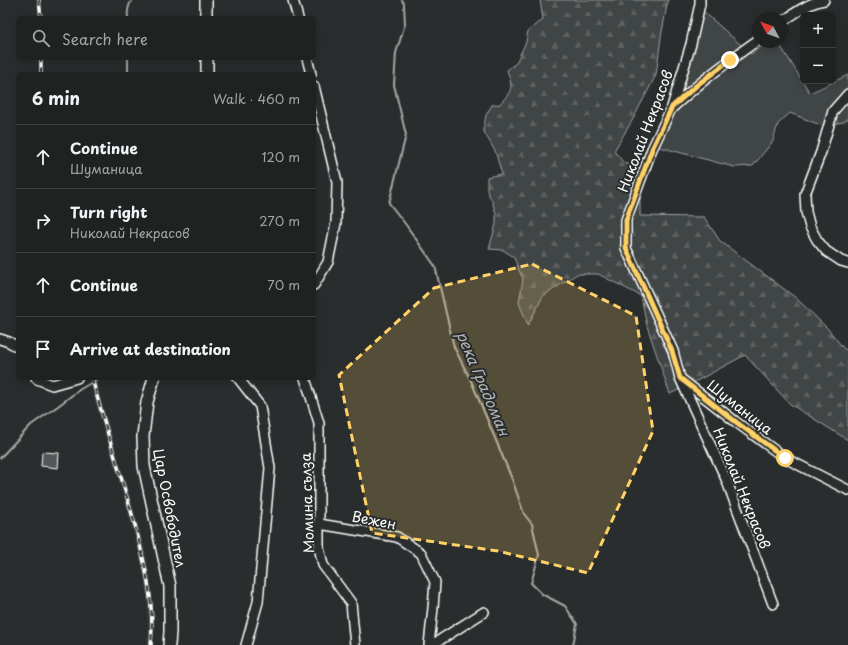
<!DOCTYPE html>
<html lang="en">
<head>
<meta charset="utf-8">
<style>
	:root { --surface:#202222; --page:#2d2f2f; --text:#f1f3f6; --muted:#a2a4a5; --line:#3d3f40 }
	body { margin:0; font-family:"Playpen Sans",sans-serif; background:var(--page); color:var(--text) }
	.controls { position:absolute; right:12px; top:12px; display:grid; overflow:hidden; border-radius:6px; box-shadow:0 2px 10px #0003 }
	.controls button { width:36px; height:36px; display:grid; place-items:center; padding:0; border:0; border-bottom:1px solid var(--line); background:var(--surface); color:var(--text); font:20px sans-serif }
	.compass { position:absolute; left:752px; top:12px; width:36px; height:36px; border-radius:50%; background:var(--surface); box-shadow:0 2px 10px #0003; rotate:311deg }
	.stop { position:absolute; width:12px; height:12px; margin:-9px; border:3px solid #ffd166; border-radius:50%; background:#fff }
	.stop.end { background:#ffd166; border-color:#fff; box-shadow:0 1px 4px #0008 }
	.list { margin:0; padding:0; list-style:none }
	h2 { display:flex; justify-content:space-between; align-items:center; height:52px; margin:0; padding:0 16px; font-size:17px }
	h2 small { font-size:13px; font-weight:400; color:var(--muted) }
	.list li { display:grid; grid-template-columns:26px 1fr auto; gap:12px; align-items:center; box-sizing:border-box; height:64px; padding:0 16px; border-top:1px solid var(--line) }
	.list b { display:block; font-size:15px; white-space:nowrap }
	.list p { margin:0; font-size:13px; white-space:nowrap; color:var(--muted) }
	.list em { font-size:13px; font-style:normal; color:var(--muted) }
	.icon { flex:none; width:22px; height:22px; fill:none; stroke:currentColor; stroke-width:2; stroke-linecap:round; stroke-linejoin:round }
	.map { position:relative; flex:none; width:848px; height:645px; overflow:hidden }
	.search { position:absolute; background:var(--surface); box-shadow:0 2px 10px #0003; left:16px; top:16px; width:300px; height:44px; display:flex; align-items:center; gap:10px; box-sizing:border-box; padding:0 14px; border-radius:6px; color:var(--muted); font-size:15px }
	.panel { position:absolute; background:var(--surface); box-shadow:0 2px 10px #0003; left:16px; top:72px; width:300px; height:308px; border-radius:6px }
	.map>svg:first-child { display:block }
	.built { fill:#373a3b }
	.green { fill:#414445; stroke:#a0a2a2 }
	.forest { fill:url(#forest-firs); stroke:#a0a2a2 }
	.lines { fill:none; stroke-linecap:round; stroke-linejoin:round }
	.stream { stroke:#a6a7a7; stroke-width:2 }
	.building { fill:#555758; stroke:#fff }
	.minor-casing { stroke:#fff; stroke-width:12 }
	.tertiary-casing { stroke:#fff; stroke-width:14 }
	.minor { stroke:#2a2d2e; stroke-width:9 }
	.tertiary { stroke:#2a2d2e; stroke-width:11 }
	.rail-casing { stroke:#fff; stroke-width:3.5 }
	.rail { stroke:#2a2d2e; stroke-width:2; stroke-dasharray:6; stroke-linecap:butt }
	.route { stroke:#ffd166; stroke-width:5 }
	.marked { fill:#ffd166; fill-opacity:0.2; stroke:#ffd166; stroke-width:3; stroke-dasharray:8 5; stroke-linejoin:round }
	.labels { text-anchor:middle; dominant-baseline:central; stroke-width:4; stroke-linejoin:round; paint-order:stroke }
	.street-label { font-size:14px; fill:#fff; stroke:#2a2d2e }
	.water-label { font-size:15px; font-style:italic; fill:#b4b6b6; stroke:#2a2d2e }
</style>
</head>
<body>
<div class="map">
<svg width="848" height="645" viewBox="0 0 848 645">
	<defs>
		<pattern id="forest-firs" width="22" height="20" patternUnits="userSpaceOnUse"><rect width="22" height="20" fill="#414445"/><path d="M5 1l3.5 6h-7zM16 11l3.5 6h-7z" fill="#5e6061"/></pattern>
	</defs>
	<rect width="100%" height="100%" fill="#2a2d2e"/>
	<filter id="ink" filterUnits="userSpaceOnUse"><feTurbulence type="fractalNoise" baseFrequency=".025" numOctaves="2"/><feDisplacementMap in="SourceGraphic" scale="8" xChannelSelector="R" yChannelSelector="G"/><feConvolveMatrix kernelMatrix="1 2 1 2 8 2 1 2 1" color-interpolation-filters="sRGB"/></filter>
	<g filter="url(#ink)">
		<polygon class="built" points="88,378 95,378 144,545 151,582 154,622 153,645 148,645 148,626 147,597 143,571 136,543 125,501"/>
		<polygon class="green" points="703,11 751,54 768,42 778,42 810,93 848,75 848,119 843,122 823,126 790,113 778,124 773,141 753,166 734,167 656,146"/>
		<path class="forest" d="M 540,0 L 668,0 L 661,37 L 656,75 L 633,119 L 614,151 L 624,163 L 648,170 L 640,193 L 640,216 L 704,217 L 720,241 L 796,298 L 828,329 L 844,349 L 848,350 L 848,440 L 790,404 L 745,355 L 704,377 L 670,394 L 647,326 L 641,296 L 598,274 L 577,274 L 543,296 L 528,325 L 519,303 L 523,279 L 518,268 L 514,257 L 503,250 L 489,249 L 496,224 L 496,213 L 492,201 L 487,191 L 487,177 L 502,174 L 495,151 L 483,130 L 486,115 L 492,105 L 500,104 C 513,89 513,89 507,70 L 516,63 L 526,42 L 528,31 L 543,20 Z"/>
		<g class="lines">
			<g class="stream">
				<polyline points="402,0 404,4 405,24 396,53 394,85 406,135 389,203 406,225 435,266 454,347 472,383 512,479 524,514 532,524 539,555 531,583 542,594 565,606 577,624 573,645"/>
				<path d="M 128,18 C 127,11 128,6 132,0"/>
				<polyline points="128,58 128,74"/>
				<polyline points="0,458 31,425 58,406 79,390 99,378"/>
			</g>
		</g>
		<polygon class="building" points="42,452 59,453 58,468 41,466"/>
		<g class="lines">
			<defs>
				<g id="minor">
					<polyline points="293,0 298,18"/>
					<polyline points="700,0 700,4 691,44 672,107 652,149 626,220 626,248 673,351 680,378 726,479 773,604"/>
					<path d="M 782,22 C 795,13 808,3 824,0"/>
					<polyline points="307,58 311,74"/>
					<polyline points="314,86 337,182 336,223 328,262 314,285"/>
					<polyline points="848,94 833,111 821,152 805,194 806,212 810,227 817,240 826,251 841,261 848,263"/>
					<path d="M 673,107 C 700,82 728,61 758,40"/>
					<polyline points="0,339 9,342 18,347"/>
					<polyline points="36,378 37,379 52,385 77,378"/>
					<polyline points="238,378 260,406 270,468 258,602 246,645"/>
					<polyline points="305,378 319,423 319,547 323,565 351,603 355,645"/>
					<polyline points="681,379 736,422 785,458 848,490"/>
					<polyline points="319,524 397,537 421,553 435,582 433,608 429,645"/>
					<polyline points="432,645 484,612"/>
				</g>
				<g id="tertiary">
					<polyline points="206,0 206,18"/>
					<polyline points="207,58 207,74"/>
					<polyline points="154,378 147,402 143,436 144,466 170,586 170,632 169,645"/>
				</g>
			</defs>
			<use href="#minor" class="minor-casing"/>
			<use href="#tertiary" class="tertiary-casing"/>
			<use href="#minor" class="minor"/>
			<use href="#tertiary" class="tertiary"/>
			<defs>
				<g id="rail">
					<polyline points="39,0 41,18"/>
					<polyline points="41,74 41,58"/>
					<path d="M 92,378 C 105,427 121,475 135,525 C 145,564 155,604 151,645"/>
				</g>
			</defs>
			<use href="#rail" class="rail-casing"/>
			<use href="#rail" class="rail"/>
		</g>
	</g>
	<g class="lines" filter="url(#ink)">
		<polyline class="route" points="730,60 697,85 672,107 652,149 626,220 626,248 672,351 680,378 736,422 785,458"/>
	</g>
	<path class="marked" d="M 532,264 L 636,316 L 653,431 L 588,573 L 498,551 L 372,533 L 339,375 L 434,288 Z"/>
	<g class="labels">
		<g class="street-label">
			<text transform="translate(645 131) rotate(-69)">Николай Некрасов</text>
			<text transform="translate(740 407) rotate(38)">Шуманица</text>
			<text transform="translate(742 488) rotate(68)">Николай Некрасов</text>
			<text transform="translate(307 503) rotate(-92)">Момина сълза</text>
			<text transform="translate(170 508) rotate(79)">Цар Освободител</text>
			<text transform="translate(374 520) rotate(11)">Вежен</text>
		</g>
		<g class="water-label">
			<text transform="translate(484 383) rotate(67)">река Градоман</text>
		</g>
	</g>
</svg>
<div class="controls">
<button>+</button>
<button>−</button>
</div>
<svg class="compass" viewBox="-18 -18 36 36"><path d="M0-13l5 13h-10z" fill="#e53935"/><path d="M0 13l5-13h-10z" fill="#a2a4a5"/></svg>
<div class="stop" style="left:785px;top:458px"></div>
<div class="stop end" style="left:730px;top:60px"></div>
<div class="search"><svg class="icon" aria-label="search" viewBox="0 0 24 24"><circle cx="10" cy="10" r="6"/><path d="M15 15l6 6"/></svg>Search here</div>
<section class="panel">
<h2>6 min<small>Walk · 460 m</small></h2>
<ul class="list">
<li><svg class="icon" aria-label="ahead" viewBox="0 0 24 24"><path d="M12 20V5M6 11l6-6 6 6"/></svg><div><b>Continue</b><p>Шуманица</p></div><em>120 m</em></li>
<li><svg class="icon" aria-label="right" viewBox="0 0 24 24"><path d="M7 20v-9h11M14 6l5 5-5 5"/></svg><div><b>Turn right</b><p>Николай Некрасов</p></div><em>270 m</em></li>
<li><svg class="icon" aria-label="ahead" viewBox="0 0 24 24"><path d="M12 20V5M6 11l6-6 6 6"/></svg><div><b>Continue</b></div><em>70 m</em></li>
<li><svg class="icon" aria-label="arrive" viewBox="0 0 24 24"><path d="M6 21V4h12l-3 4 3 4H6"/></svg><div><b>Arrive at destination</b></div></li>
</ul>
</section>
</div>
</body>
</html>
